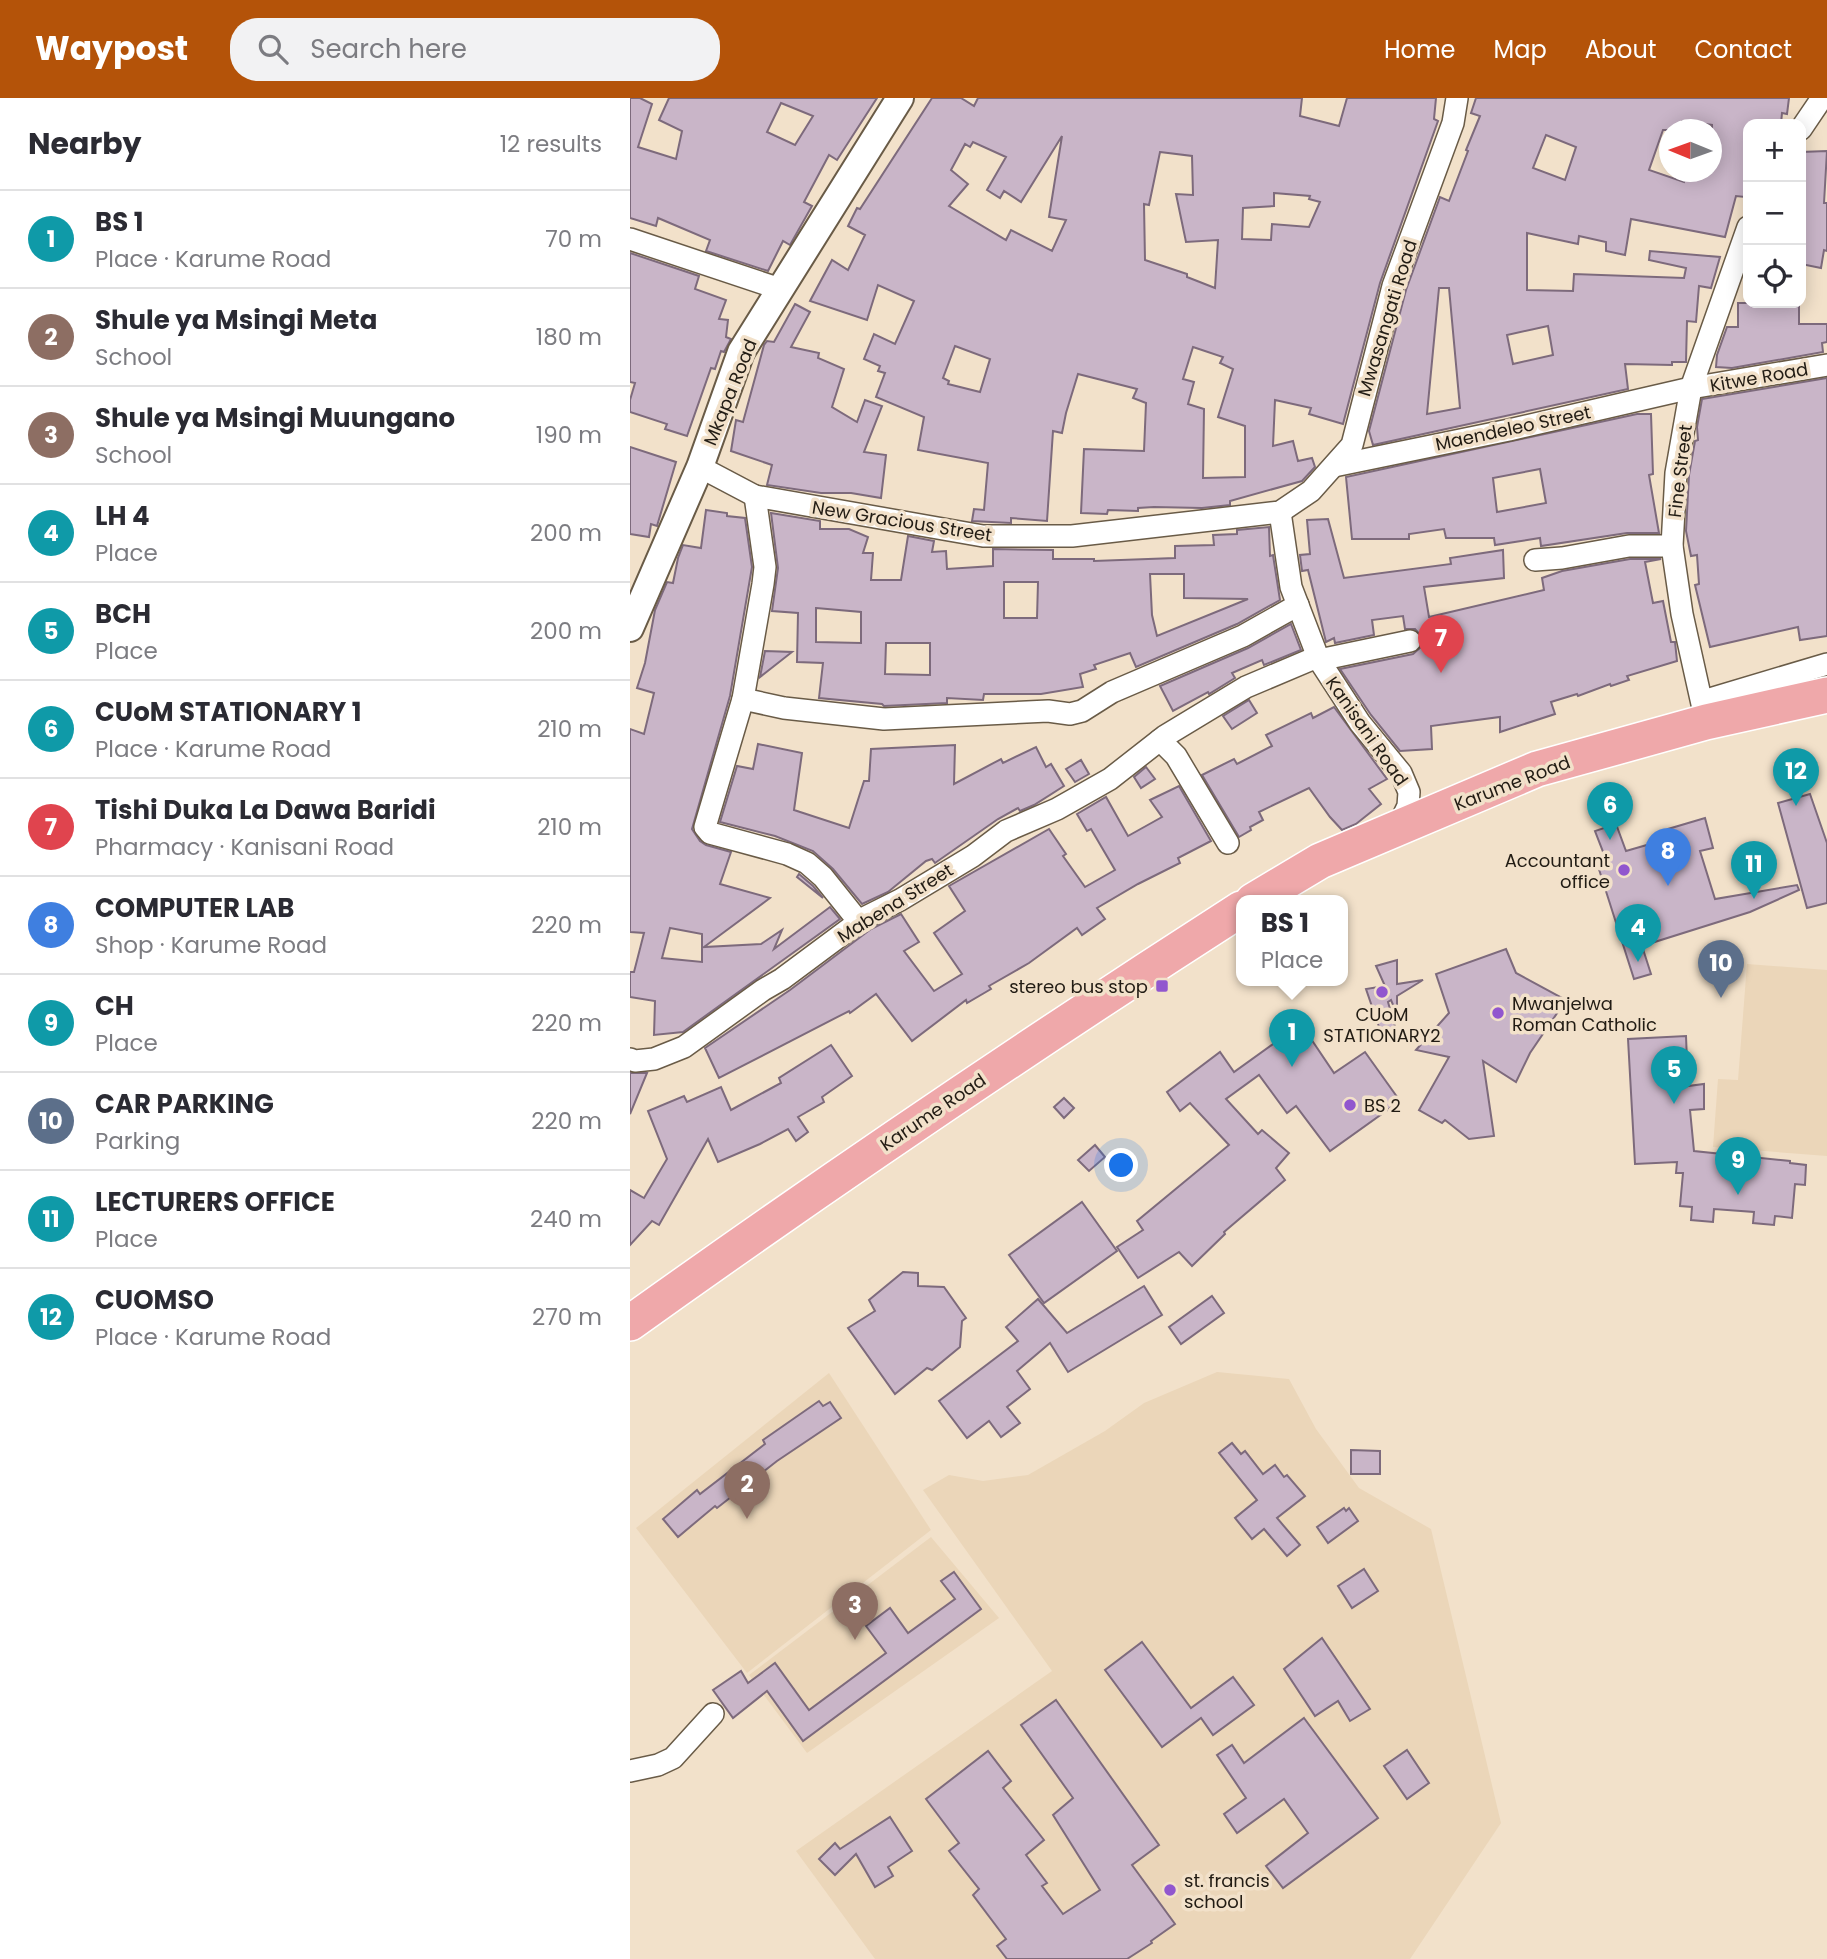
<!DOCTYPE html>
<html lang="en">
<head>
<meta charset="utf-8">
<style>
	:root { --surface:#fff; --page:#f2f2f3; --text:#2b2b33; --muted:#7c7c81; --line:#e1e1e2; --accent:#b45309 }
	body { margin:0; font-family:Poppins,sans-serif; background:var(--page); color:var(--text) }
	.controls { position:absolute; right:21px; top:21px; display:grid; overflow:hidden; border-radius:14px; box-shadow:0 4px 18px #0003 }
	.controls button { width:63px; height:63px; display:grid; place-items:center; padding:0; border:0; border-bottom:2px solid var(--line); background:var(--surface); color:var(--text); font:35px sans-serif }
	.compass { position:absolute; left:1029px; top:21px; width:63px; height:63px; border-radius:50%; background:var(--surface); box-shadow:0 4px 18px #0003; rotate:271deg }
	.you { position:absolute; left:492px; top:1068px; width:24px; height:24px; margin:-18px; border:5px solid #fff; border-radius:50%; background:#1a73e8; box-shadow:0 0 0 10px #1a73e833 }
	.badge { display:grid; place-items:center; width:46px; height:46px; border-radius:50%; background:var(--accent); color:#fff; font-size:23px; font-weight:700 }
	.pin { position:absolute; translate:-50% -58px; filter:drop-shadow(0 2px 4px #0008) }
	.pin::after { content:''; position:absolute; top:37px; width:24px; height:21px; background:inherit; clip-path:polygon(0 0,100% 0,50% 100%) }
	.popup { position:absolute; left:606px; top:797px; width:112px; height:91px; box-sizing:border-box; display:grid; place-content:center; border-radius:14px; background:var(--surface); filter:drop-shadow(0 2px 5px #0005); font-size:23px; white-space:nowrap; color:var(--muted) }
	.popup b { font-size:26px; color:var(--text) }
	.popup::after { content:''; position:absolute; left:50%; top:100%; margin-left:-14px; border:14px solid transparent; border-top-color:var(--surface) }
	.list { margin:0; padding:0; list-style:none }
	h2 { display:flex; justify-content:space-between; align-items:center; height:91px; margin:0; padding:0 28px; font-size:30px }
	h2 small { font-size:23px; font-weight:400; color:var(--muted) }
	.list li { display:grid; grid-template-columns:46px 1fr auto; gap:21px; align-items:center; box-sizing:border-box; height:98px; padding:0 28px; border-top:2px solid var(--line) }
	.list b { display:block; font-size:26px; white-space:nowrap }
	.list p { margin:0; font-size:23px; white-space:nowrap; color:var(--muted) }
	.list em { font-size:23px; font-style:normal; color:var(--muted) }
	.icon { flex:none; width:38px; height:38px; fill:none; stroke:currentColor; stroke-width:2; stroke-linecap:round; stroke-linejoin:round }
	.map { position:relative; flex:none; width:1197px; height:1861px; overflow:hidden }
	header { display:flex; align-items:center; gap:42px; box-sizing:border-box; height:98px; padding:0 35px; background:var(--accent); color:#fff }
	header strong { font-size:33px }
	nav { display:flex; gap:38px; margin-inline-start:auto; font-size:24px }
	.search { width:490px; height:63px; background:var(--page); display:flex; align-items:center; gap:18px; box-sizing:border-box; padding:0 24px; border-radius:28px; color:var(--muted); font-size:26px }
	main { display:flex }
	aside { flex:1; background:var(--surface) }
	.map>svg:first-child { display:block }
	.built { fill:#ebd6b9 }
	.building { fill:#c9b5c8; stroke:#7d6a7c; stroke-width:2; fill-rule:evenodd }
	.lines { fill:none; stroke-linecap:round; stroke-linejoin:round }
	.minor-casing { stroke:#695b47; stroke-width:24 }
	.tertiary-casing { stroke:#695b47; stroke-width:30 }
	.trunk-casing { stroke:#fff; stroke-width:38 }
	.minor { stroke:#fff; stroke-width:21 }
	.tertiary { stroke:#fff; stroke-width:26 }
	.trunk { stroke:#efa8aa; stroke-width:35 }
	.poi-dot { fill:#9156ce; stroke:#f2e1ca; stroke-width:2.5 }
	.labels { text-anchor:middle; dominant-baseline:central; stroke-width:7; stroke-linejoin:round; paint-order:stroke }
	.street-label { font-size:18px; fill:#221c14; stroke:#f2e1ca }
	.poi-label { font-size:18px; fill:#221c14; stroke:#f2e1ca; text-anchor:start }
</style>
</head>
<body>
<header>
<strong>Waypost</strong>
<div class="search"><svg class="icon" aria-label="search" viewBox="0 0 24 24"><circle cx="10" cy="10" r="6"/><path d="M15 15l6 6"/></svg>Search here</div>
<nav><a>Home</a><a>Map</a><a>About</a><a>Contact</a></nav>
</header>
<main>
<aside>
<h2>Nearby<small>12 results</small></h2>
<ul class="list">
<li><span class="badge" style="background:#0f9aa8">1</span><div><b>BS 1</b><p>Place · Karume Road</p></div><em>70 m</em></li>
<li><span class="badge" style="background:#8d6e63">2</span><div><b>Shule ya Msingi Meta</b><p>School</p></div><em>180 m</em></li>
<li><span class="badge" style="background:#8d6e63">3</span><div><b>Shule ya Msingi Muungano</b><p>School</p></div><em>190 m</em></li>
<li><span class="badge" style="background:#0f9aa8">4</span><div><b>LH 4</b><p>Place</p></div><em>200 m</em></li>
<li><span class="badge" style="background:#0f9aa8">5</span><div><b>BCH</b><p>Place</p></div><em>200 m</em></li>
<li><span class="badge" style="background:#0f9aa8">6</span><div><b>CUoM STATIONARY 1</b><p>Place · Karume Road</p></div><em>210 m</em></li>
<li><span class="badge" style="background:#e0444e">7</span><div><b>Tishi Duka La Dawa Baridi</b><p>Pharmacy · Kanisani Road</p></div><em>210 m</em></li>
<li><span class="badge" style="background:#3f7fe0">8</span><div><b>COMPUTER LAB</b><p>Shop · Karume Road</p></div><em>220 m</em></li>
<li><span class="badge" style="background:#0f9aa8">9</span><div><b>CH</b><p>Place</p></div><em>220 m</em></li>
<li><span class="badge" style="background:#5c6f8a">10</span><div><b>CAR PARKING</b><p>Parking</p></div><em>220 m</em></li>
<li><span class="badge" style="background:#0f9aa8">11</span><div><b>LECTURERS OFFICE</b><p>Place</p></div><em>240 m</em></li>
<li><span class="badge" style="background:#0f9aa8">12</span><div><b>CUOMSO</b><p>Place · Karume Road</p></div><em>270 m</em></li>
</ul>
</aside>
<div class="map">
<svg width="1197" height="1861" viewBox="0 0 1197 1861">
	<rect width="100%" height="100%" fill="#f2e1ca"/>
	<g class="built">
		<polygon points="1117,866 1197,872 1197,1058 1083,1049 1088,981 1108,982"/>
		<polygon points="587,1274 659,1281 686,1331 729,1390 801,1431 871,1725 780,1861 245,1861 166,1753 422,1573 293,1392 319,1377 353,1383 398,1377 475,1333 514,1305"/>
		<polygon points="199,1275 301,1432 117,1575 6,1430"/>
		<polygon points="301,1439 369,1520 177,1655 119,1577"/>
	</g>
	<g class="building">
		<path d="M 0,0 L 10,0 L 22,6 L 8,49 L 46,61 L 52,33 L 29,22 L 39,0 L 247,0 L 207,62 L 199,57 L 174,104 L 182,108 L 160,147 L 153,143 L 138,173 L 76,153 L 80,142 L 28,120 L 26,128 L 0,120 ZM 151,5 L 183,18 L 165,47 L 137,34 Z"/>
		<path d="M 302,0 L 331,0 L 344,8 L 348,0 L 672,0 L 670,18 L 709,28 L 717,0 L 806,0 L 804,21 L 808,23 L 750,185 L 713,326 L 679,316 L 681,310 L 645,302 L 643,348 L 663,343 L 668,363 L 682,360 L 685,369 L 672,383 L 600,403 L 600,407 L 572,410 L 524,409 L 508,410 L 508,413 L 478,412 L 477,416 L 451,415 L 454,351 L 514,353 L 516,305 L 503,300 L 507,291 L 448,276 L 436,315 L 432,335 L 423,333 L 417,423 L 381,420 L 381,425 L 342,423 L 344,411 L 354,412 L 358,365 L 288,352 L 294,319 L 246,299 L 255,275 L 248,273 L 250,268 L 234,261 L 244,236 L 265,246 L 284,203 L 248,187 L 237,222 L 180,203 L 202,162 L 218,172 L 235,137 L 218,128 L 227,110 L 230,111 ZM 432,38 L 419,119 L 436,122 L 422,153 L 381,132 L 376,142 L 319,108 L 338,86 L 321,72 L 335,46 L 340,49 L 343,44 L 376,59 L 357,92 L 370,100 L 374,93 L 391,104 ZM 530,54 L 562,58 L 563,97 L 546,96 L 556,144 L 588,142 L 585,190 L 557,179 L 557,176 L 515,162 L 514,106 L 519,107 ZM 644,95 L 680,98 L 679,101 L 690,104 L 679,129 L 642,126 L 641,142 L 612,141 L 613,110 L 644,108 ZM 325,248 L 360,261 L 350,294 L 318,286 L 319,283 L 313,280 ZM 563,249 L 593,259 L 590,265 L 603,271 L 588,319 L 615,328 L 615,379 L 573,380 L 574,311 L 558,306 L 564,284 L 553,281 Z"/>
		<path d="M 846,0 L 1159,0 L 1157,16 L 1152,15 L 1151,26 L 1118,26 L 1118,81 L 1115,99 L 1106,98 L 1095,139 L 1001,121 L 995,157 L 976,153 L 976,144 L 949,138 L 948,146 L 897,135 L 897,192 L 943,193 L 944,176 L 1054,180 L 1056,170 L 1019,162 L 1020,153 L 1090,159 L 1081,190 L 1069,188 L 1066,224 L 1057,223 L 1056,264 L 1042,264 L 1042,267 L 995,266 L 998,291 L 743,347 L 739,333 L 776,192 L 810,99 L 819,103 L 838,53 L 836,52 L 850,18 L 841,15 ZM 1052,23 L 1082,27 L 1082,74 L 1057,74 L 1054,84 L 1019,72 L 1033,32 L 1050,32 ZM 916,37 L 946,49 L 935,82 L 903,70 ZM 809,190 L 819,190 L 830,310 L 797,316 ZM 918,228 L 923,257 L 883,266 L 877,237 Z"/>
		<polygon points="1197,53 1194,105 1197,105 1197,153 1194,152 1191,170 1171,166 1171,54"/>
		<polygon points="0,155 69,178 65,191 96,202 89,221 98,222 96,239 101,241 94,254 91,253 85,271 81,270 57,338 35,331 37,326 0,314 0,302 5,285 0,284"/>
		<polygon points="1108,205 1169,205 1169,226 1197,226 1197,244 1192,245 1193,254 1102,270 1086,269 1087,257 1097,229 1108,229"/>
		<polygon points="165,206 180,214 161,249 189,255 188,260 214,271 202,309 227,324 235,302 252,308 234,354 256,357 251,400 221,395 191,395 137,387 142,367 101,353 106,322 113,324 134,247 137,243 144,244"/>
		<polygon points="1197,280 1197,538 1170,542 1168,529 1080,549 1065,487 1069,486 1067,457 1061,458 1056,433 1059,377 1065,343 1068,342 1067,329 1072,301"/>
		<path d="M 1007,316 L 1021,316 L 1023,376 L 1019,377 L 1029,435 L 997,435 L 911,448 L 910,440 L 865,447 L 864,440 L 816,440 L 814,431 L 779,436 L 779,441 L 722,441 L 716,379 ZM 910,371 L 916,405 L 867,414 L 863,380 Z"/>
		<polygon points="0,349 46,364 27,428 21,426 19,439 0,436"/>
		<path d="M 76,412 L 97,415 L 97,418 L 115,420 L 122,469 L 100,598 L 62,731 L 70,743 L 76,747 L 101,754 L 90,786 L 140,800 L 74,849 L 131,846 L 152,832 L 144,851 L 200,809 L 210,821 L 53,934 L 24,937 L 25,903 L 0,899 L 0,874 L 4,874 L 14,835 L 0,834 L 0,631 L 14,636 L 24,595 L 7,590 L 15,565 L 25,512 L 37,484 L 43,485 L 48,460 L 53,447 L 71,450 ZM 40,830 L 72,836 L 72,864 L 32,860 Z"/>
		<path d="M 141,415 L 190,423 L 190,431 L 219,431 L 238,439 L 233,455 L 243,455 L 241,482 L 271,482 L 278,438 L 304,443 L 302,454 L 316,453 L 317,471 L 363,468 L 363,451 L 423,452 L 423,461 L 464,461 L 464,463 L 545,460 L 545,448 L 584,447 L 583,437 L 607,436 L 607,432 L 639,429 L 640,458 L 643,457 L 650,502 L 607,526 L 506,569 L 500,555 L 464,567 L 466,571 L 450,576 L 453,589 L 411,596 L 354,596 L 353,602 L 317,600 L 317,605 L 254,608 L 252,606 L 189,600 L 193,565 L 167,564 L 168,515 L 142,513 L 148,470 ZM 520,476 L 554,476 L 554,500 L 618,501 L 527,538 L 522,517 ZM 374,484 L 408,484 L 407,520 L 374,520 ZM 186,510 L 231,514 L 231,545 L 186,544 ZM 256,545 L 300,545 L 300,577 L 255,576 Z"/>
		<polygon points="698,421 714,480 821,466 820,460 873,452 874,480 794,489 799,519 914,492 912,480 932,473 1000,461 1031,461 1015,464 1023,505 1033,503 1041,544 1045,544 1047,563 997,578 999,582 981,588 980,586 948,598 947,596 921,604 925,616 870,634 870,619 801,628 802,651 770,653 741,617 710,571 783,556 792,548 793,540 785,531 775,531 773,518 742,522 744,537 705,545 704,540 696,544 678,472 672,473 670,457 680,456 677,422"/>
		<polygon points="661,526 671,552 634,567 632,562 602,575 605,580 579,596 578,594 543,613 530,588 618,550"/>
		<polygon points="135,553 162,554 130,579"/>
		<polygon points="619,602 627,615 602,631 593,618"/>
		<polygon points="704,609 757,681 739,691 751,706 726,726 712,732 700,719 679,690 629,714 633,722 620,729 621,732 609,739 572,677 604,661 607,666 642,648 636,637 681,615 683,620"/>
		<polygon points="128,646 172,655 164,712 219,730 234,683 239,683 241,651 325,647 324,686 371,661 373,665 406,649 416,669 421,666 434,688 404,707 390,713 388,710 368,721 305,765 302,761 296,763 258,794 232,806 203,771 183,753 145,738 90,724 107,668 123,671"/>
		<polygon points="451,662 459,676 445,684 436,671"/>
		<polygon points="516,669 525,681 511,690 504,679"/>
		<polygon points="549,688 581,743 548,760 550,765 508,786 467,810 475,821 452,837 447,830 399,865 359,888 361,891 337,905 336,902 282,943 246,896 220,915 219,913 89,980 75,950 160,892 241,831 271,816 289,844 274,853 304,893 332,876 304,835 335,813 319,788 419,731 436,756 433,758 455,789 485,772 461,731 457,733 447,716 476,699 498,738 532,719 520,702"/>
		<polygon points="1180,696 1197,745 1197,805 1177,810 1148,705"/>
		<polygon points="1075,720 1083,750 1070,753 1085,801 1167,787 1169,792 1120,814 1012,848 1021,876 1004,881 966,762 975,759 965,733 986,726 996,753 1041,740 1038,731"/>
		<polygon points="169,776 183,788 193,800 167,779"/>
		<polygon points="876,851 886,875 936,902 900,955 886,984 853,963 864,1038 839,1041 815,1022 812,1025 789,1012 819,959 786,952 819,915 806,876"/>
		<polygon points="767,862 767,886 793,882 767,898 767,916 761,902 758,904 766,932 750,932 736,891 755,888 746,868"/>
		<polygon points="671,926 704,975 735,954 770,1003 700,1053 666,1008 657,1015 629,977 596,1001 628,1036 632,1032 659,1055 646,1070 655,1082 594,1134 595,1136 562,1168 549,1154 508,1180 487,1149 513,1132 507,1123 599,1047 560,1005 550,1013 537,994 590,954 604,974"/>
		<polygon points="1056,938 1058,988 1074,986 1074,1011 1060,1012 1064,1053 1160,1063 1160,1065 1176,1067 1175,1087 1165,1086 1162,1120 1145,1118 1144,1127 1123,1125 1124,1114 1084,1111 1083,1124 1061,1122 1062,1109 1050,1108 1053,1075 1046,1075 1047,1064 1005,1066 998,941"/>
		<polygon points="201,947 222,978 192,999 194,1004 168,1019 178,1034 166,1043 158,1031 130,1046 88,1064 78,1041 29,1127 22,1123 0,1147 0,1092 14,1100 37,1061 18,1013 54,998 57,1004 91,989 101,1012 151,985 149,980"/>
		<polygon points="0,975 17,975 0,1016"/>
		<polygon points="434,1000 444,1010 434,1020 424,1009"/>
		<polygon points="465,1047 475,1059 459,1073 448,1062"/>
		<polygon points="452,1104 487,1153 414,1205 379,1157"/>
		<polygon points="273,1174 288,1175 288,1188 314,1189 336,1220 332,1223 330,1249 302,1272 297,1270 265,1296 218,1230 245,1213 239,1202"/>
		<polygon points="514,1188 532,1217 438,1274 420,1245 387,1273 400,1291 377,1309 390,1325 371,1339 359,1323 337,1340 309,1303 388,1243 376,1229 408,1201 437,1235"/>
		<polygon points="582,1198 594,1215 551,1246 539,1229"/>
		<polygon points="189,1303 193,1308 200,1304 211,1320 147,1363 87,1410 85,1408 48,1439 33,1421 67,1392 70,1396 135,1346 133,1342"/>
		<polygon points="602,1345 611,1356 615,1353 633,1376 645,1367 654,1379 657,1377 675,1398 647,1420 670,1447 657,1458 634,1431 622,1441 605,1420 627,1402 589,1355"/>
		<polygon points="721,1352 750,1353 750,1376 721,1376"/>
		<polygon points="714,1410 716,1413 719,1410 728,1423 698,1445 687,1429"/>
		<polygon points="734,1471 748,1493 722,1510 708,1488"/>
		<polygon points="324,1474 351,1511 173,1643 137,1593 103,1620 83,1592 111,1573 118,1585 145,1565 179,1612 256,1555 236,1528 260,1510 278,1535 325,1501 311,1483"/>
		<polygon points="692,1540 740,1611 720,1623 708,1603 685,1618 654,1571"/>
		<polygon points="512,1544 561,1610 603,1579 624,1607 583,1637 571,1620 532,1649 475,1572"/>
		<polygon points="426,1602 529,1747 502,1767 545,1826 521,1843 522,1845 497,1861 377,1861 367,1848 376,1841 343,1797 349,1791 319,1753 329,1745 296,1701 358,1653 381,1683 373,1690 414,1742 396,1757 417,1785 412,1788 433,1816 470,1792 423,1717 443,1700 391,1627"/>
		<polygon points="674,1620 748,1720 653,1790 636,1768 678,1735 654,1701 607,1735 594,1716 616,1700 587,1657 602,1647 614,1665"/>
		<polygon points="777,1652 799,1685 777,1701 754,1668"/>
		<polygon points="260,1719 282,1753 258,1769 263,1778 245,1789 226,1756 205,1777 189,1761 205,1745 210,1751"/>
	</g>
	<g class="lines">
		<defs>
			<g id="minor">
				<polyline points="1171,31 1192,0"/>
				<polyline points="0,141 150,191"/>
				<polyline points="704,368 879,332 1061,290 1197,267"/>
				<polyline points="70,369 125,398 353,438 442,438 650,414 681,393 722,347 763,188 823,25 827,0"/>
				<polyline points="125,398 135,469 133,486 113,601 75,729 80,735 157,756 177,765 193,779 229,824"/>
				<polyline points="650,414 661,489 689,562 730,625 771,675 779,694 778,708 767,731"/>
				<polyline points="905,462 932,460 999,448 1042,448"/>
				<polyline points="689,562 780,543"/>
				<polyline points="113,601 154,610 254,621 418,613 440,616 452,613 482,594 613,538 668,507"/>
				<polyline points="1073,603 1197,566"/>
				<polyline points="1076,624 1052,516 1042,448 1046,375 1061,290 1118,129"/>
				<polyline points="530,642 546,658 598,745"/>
				<polyline points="0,961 5,963 24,961 54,949 133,892 152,881 234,820 270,802 343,758 376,733 427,711 480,681 535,638 616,589 687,559"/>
				<polyline points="0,1673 28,1667 43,1660 83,1616"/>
			</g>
			<polyline id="tertiary" points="0,530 70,369 111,254 270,0"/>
			<g id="trunk">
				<polyline points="623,803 690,763 907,671 1076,624 1197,597"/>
				<path d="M 0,1225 C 200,1082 404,944 611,811"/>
			</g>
		</defs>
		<use href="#minor" class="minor-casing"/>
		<use href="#tertiary" class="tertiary-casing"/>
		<use href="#trunk" class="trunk-casing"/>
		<use href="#minor" class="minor"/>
		<use href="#tertiary" class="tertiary"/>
		<use href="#trunk" class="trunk"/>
	</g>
	<g class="poi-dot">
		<circle cx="994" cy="772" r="7"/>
		<rect x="525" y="881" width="14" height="14" rx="3.5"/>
		<circle cx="752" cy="894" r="7"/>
		<circle cx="868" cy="915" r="7"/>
		<circle cx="720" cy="1007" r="7"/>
		<circle cx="540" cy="1792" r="7"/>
	</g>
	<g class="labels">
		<g class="street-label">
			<text transform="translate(757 220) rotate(-73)">Mwasangati Road</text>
			<text transform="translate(1129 279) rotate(-10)">Kitwe Road</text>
			<text transform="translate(100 294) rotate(-68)">Mkapa Road</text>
			<text transform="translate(883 330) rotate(-12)">Maendeleo Street</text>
			<text transform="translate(1050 373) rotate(-83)">Fine Street</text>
			<text transform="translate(272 423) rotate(9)">New Gracious Street</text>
			<text transform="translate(737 633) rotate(55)">Kanisani Road</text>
			<text transform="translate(882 685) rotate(-21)">Karume Road</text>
			<text transform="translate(265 805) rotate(-32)">Mabena Street</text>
			<text transform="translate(303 1014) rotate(-34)">Karume Road</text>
		</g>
		<g class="poi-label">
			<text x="980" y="762" text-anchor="end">Accountant<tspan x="980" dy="21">office</tspan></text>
			<text x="518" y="888" text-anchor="end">stereo bus stop</text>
			<text x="882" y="905">Mwanjelwa<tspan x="882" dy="21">Roman Catholic</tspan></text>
			<text x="752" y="916" text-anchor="middle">CUoM<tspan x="752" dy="21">STATIONARY2</tspan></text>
			<text x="734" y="1007">BS 2</text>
			<text x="554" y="1782">st. francis<tspan x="554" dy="21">school</tspan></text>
		</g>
	</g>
</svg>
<div class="controls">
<button>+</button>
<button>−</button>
<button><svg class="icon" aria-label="locate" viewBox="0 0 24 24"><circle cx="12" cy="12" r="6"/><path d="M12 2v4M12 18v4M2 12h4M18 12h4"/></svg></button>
</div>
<svg class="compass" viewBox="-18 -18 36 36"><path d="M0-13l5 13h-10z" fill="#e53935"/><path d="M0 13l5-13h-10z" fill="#7c7c81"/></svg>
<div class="you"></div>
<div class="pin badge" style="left:662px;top:969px;background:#0f9aa8">1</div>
<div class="popup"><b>BS 1</b>Place</div>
<div class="pin badge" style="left:117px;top:1421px;background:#8d6e63">2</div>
<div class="pin badge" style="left:225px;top:1542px;background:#8d6e63">3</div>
<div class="pin badge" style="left:1008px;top:864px;background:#0f9aa8">4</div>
<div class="pin badge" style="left:1044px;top:1006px;background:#0f9aa8">5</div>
<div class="pin badge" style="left:980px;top:742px;background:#0f9aa8">6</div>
<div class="pin badge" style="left:811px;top:575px;background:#e0444e">7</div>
<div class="pin badge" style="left:1038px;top:788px;background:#3f7fe0">8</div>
<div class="pin badge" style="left:1108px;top:1097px;background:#0f9aa8">9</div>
<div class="pin badge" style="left:1091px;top:900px;background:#5c6f8a">10</div>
<div class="pin badge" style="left:1124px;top:801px;background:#0f9aa8">11</div>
<div class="pin badge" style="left:1166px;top:708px;background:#0f9aa8">12</div>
</div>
</main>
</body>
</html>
